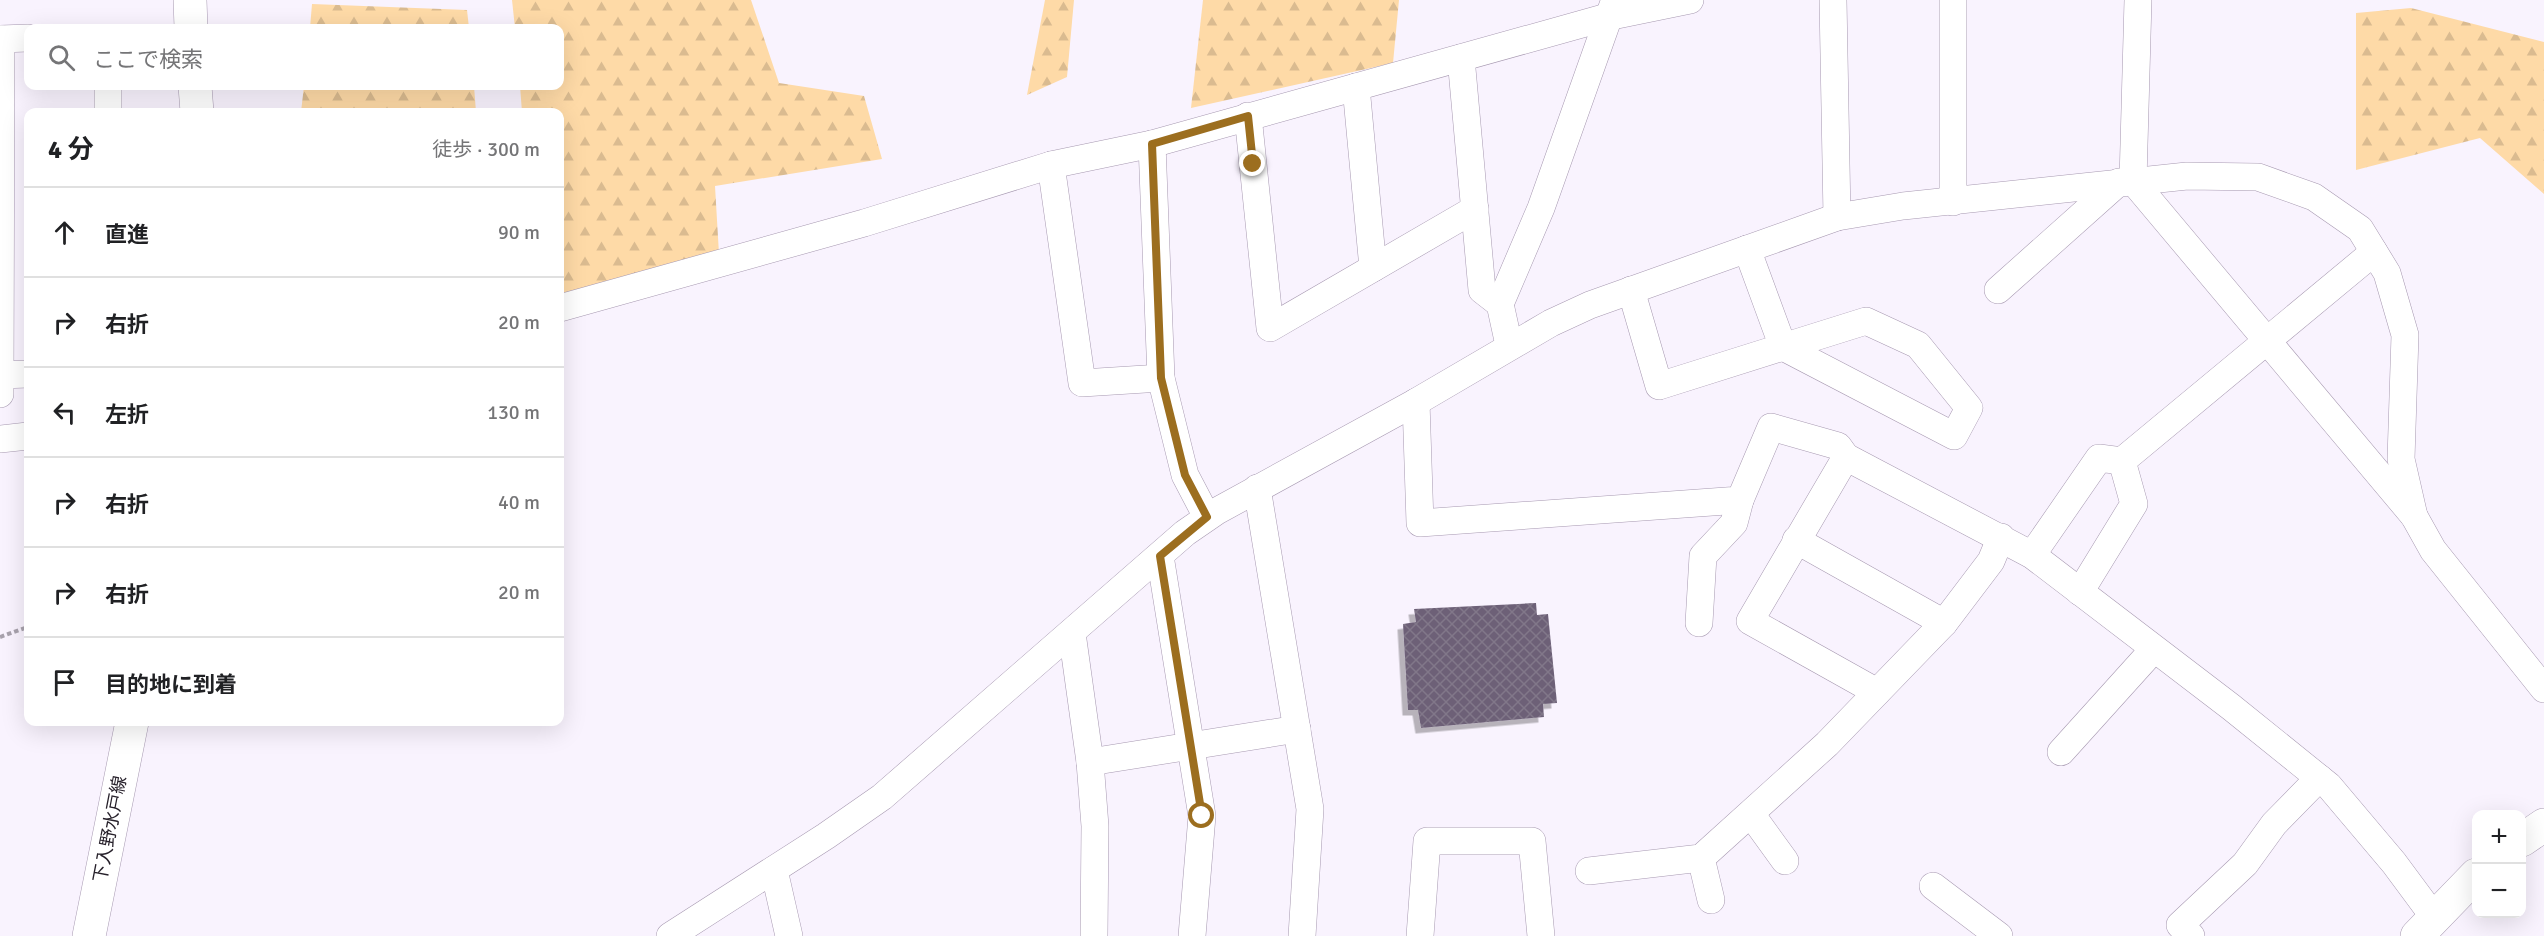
<!DOCTYPE html>
<html lang="ja">
<head>
<meta charset="utf-8">
<style>
	:root { --surface:#fff; --page:#f6f6f6; --text:#202124; --muted:#757577; --line:#e0e0e0 }
	body { margin:0; font-family:Signika,"Noto Sans JP",sans-serif; background:var(--page); color:var(--text) }
	.controls { position:absolute; right:18px; bottom:18px; display:grid; overflow:hidden; border-radius:12px; box-shadow:0 6px 24px #0002 }
	.controls button { width:54px; height:54px; display:grid; place-items:center; padding:0; border:0; border-bottom:2px solid var(--line); background:var(--surface); color:var(--text); font:30px sans-serif }
	.stop { position:absolute; width:18px; height:18px; margin:-14px; border:4px solid #9c6e1f; border-radius:50%; background:#fff }
	.stop.end { background:#9c6e1f; border-color:#fff; box-shadow:0 2px 6px #0008 }
	.list { margin:0; padding:0; list-style:none }
	h2 { display:flex; justify-content:space-between; align-items:center; height:78px; margin:0; padding:0 24px; font-size:26px }
	h2 small { font-size:20px; font-weight:400; color:var(--muted) }
	.list li { display:grid; grid-template-columns:39px 1fr auto; gap:18px; align-items:center; box-sizing:border-box; height:90px; padding:0 24px; border-top:2px solid var(--line) }
	.list b { display:block; font-size:22px; white-space:nowrap }
	.list em { font-size:20px; font-style:normal; color:var(--muted) }
	.icon { flex:none; width:33px; height:33px; fill:none; stroke:currentColor; stroke-width:2; stroke-linecap:round; stroke-linejoin:round }
	.map { position:relative; flex:none; width:2544px; height:936px; overflow:hidden }
	.search { position:absolute; background:var(--surface); box-shadow:0 6px 24px #0002; left:24px; top:24px; width:540px; height:66px; display:flex; align-items:center; gap:15px; box-sizing:border-box; padding:0 21px; border-radius:12px; color:var(--muted); font-size:22px }
	.panel { position:absolute; background:var(--surface); box-shadow:0 6px 24px #0002; left:24px; top:108px; width:540px; height:618px; border-radius:12px }
	.map>svg:first-child { display:block }
	.forest { fill:url(#forest-firs) }
	.building { fill:url(#building-cross-hatch); filter:url(#shadow) }
	.lines { fill:none; stroke-linecap:round; stroke-linejoin:round }
	.minor-casing { stroke:#a799b1; stroke-width:28 }
	.major-casing { stroke:#a799b1; stroke-width:34 }
	.path { stroke:#a8a2ad; stroke-width:4; stroke-dasharray:4.5 3; stroke-linecap:butt }
	.minor { stroke:#fff; stroke-width:27 }
	.major { stroke:#fff; stroke-width:33 }
	.route { stroke:#9c6e1f; stroke-width:8 }
	.labels { text-anchor:middle; dominant-baseline:central; stroke-width:6; stroke-linejoin:round; paint-order:stroke }
	.street-label { font-size:18px; fill:#27212b; stroke:#fff }
</style>
</head>
<body>
<div class="map">
<svg width="2544" height="936" viewBox="0 0 2544 936">
	<defs>
		<pattern id="forest-firs" width="22" height="20" patternUnits="userSpaceOnUse" patternTransform="scale(1.5)"><rect width="22" height="20" fill="#fedaa7"/><path d="M5 1l3.5 6h-7zM16 11l3.5 6h-7z" fill="#dabb90"/></pattern>
		<pattern id="building-cross-hatch" width="8" height="8" patternUnits="userSpaceOnUse" patternTransform="scale(1.5)"><rect width="8" height="8" fill="#6d6077"/><path d="M0 0l8 8M0 8l8-8" fill="none" stroke="#817789"/></pattern>
		<filter id="shadow"><feDropShadow dx="-5.5" dy="5.5" stdDeviation="0" flood-color="#0004"/></filter>
	</defs>
	<rect width="100%" height="100%" fill="#f9f3fe"/>
	<g class="forest">
		<polygon points="512,0 751,0 779,83 864,96 882,159 715,186 719,254 560,299 560,112 522,112 520,86 560,86 560,28 515,28"/>
		<polygon points="1045,0 1074,0 1067,77 1027,95"/>
		<polygon points="1203,0 1399,0 1393,63 1191,108"/>
		<polygon points="312,4 467,10 469,28 310,28"/>
		<polygon points="2411,8 2544,42 2544,194 2480,138 2356,170 2356,13"/>
		<polygon points="304,86 474,86 476,112 301,112"/>
	</g>
	<polygon class="building" points="1536,603 1537,615 1548,614 1557,703 1543,704 1544,717 1421,728 1418,710 1408,710 1403,624 1416,622 1414,609"/>
	<g class="lines">
		<defs>
			<g id="minor">
				<polyline points="1833,0 1837,217"/>
				<polyline points="1953,0 1953,202"/>
				<polyline points="2138,0 2133,181 2414,516 2433,550 2544,689"/>
				<polyline points="0,39 28,38"/>
				<polyline points="1461,58 1482,290 1500,304 1509,345"/>
				<polyline points="1356,87 1373,268"/>
				<polyline points="108,112 108,86"/>
				<polyline points="1248,116 1270,328 1475,209"/>
				<polyline points="1152,144 1161,378 1185,475 1207,517"/>
				<polyline points="1051,165 1082,383 1161,378"/>
				<polyline points="1631,290 1659,386 1783,347 1747,249"/>
				<polyline points="1998,290 2119,182"/>
				<polyline points="1500,304 1541,208 1613,5"/>
				<polyline points="560,308 864,223 1051,165 1152,144 1607,17 1690,0"/>
				<polygon points="1866,321 1918,345 1969,408 1954,436 1783,347"/>
				<polyline points="0,375 28,374"/>
				<polyline points="0,394 1,39"/>
				<polyline points="1416,402 1420,523 1740,500 1771,427 1838,446 1846,457"/>
				<polyline points="0,439 28,436"/>
				<polyline points="1257,488 1310,809 1302,936"/>
				<polyline points="1796,540 1944,623"/>
				<polyline points="2032,555 2099,458 2122,461"/>
				<polyline points="1160,556 1202,816 1192,936"/>
				<polyline points="2080,592 2134,504 2122,461 2374,252"/>
				<polyline points="1699,623 1703,556 1734,523 1740,500"/>
				<polyline points="1072,633 1090,762 1095,826 1094,936"/>
				<polyline points="1877,692 1750,621 1846,457 2032,555 2231,707 2329,786 2394,863 2434,917"/>
				<polyline points="2061,752 2153,650"/>
				<polyline points="1090,762 1297,729"/>
				<polyline points="1751,814 1785,861"/>
				<polyline points="1701,858 1711,900"/>
				<polyline points="774,870 789,936"/>
				<polyline points="1589,871 1701,858 1827,744 1944,623 1991,561 2001,537"/>
				<polyline points="1933,886 1999,936"/>
				<polyline points="670,936 826,836 882,797 1185,533 1217,511 1416,402 1551,323 1590,305 1837,217 1903,206 2187,176 2258,177 2314,197 2360,229 2387,273 2405,335 2401,459 2414,516"/>
				<polyline points="1420,936 1427,841 1532,841 1541,936"/>
				<polyline points="2191,936 2180,925 2245,864 2274,824 2319,778"/>
			</g>
			<g id="major">
				<polyline points="190,0 191,28"/>
				<polyline points="195,86 197,112"/>
				<polyline points="2522,840 2544,825"/>
				<polyline points="89,936 132,722"/>
				<polyline points="2417,936 2476,875"/>
			</g>
		</defs>
		<use href="#minor" class="minor-casing"/>
		<use href="#major" class="major-casing"/>
		<polyline class="path" points="0,637 28,627"/>
		<use href="#minor" class="minor"/>
		<use href="#major" class="major"/>
	</g>
	<g class="lines">
		<polyline class="route" points="1202,816 1160,556 1207,517 1185,475 1161,378 1152,144 1248,116 1253,164"/>
	</g>
	<g class="labels">
		<g class="street-label">
			<text transform="translate(110 829) rotate(-79)">下入野水戸線</text>
		</g>
	</g>
</svg>
<div class="controls">
<button>+</button>
<button>−</button>
</div>
<div class="stop" style="left:1202px;top:816px"></div>
<div class="stop end" style="left:1253px;top:164px"></div>
<div class="search"><svg class="icon" aria-label="search" viewBox="0 0 24 24"><circle cx="10" cy="10" r="6"/><path d="M15 15l6 6"/></svg>ここで検索</div>
<section class="panel">
<h2>4 分<small>徒歩 · 300 m</small></h2>
<ul class="list">
<li><svg class="icon" aria-label="ahead" viewBox="0 0 24 24"><path d="M12 20V5M6 11l6-6 6 6"/></svg><div><b>直進</b></div><em>90 m</em></li>
<li><svg class="icon" aria-label="right" viewBox="0 0 24 24"><path d="M7 20v-9h11M14 6l5 5-5 5"/></svg><div><b>右折</b></div><em>20 m</em></li>
<li><svg class="icon" aria-label="left" viewBox="0 0 24 24"><path d="M17 20v-9H6M10 6l-5 5 5 5"/></svg><div><b>左折</b></div><em>130 m</em></li>
<li><svg class="icon" aria-label="right" viewBox="0 0 24 24"><path d="M7 20v-9h11M14 6l5 5-5 5"/></svg><div><b>右折</b></div><em>40 m</em></li>
<li><svg class="icon" aria-label="right" viewBox="0 0 24 24"><path d="M7 20v-9h11M14 6l5 5-5 5"/></svg><div><b>右折</b></div><em>20 m</em></li>
<li><svg class="icon" aria-label="arrive" viewBox="0 0 24 24"><path d="M6 21V4h12l-3 4 3 4H6"/></svg><div><b>目的地に到着</b></div></li>
</ul>
</section>
</div>
</body>
</html>
